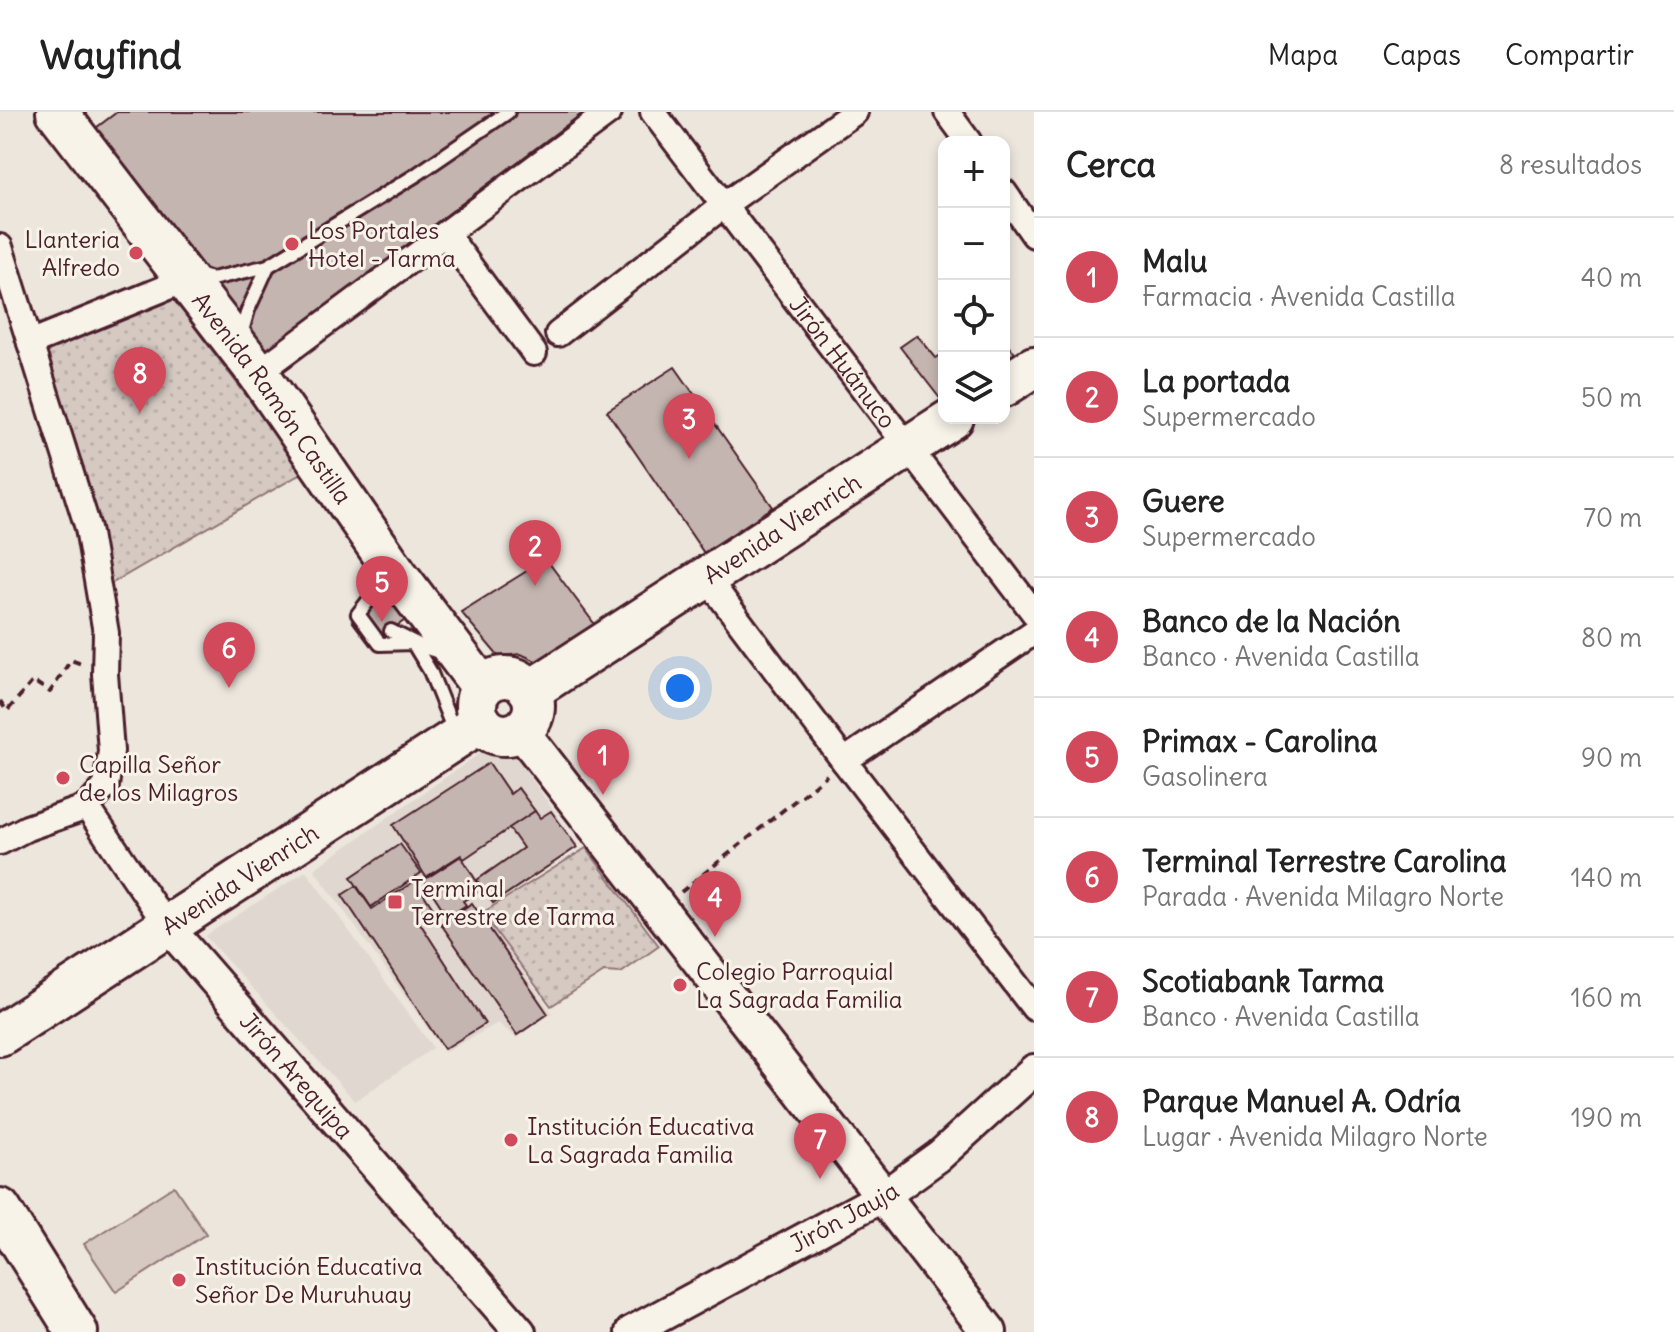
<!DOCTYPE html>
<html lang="es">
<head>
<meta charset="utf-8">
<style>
	:root { --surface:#fff; --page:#f2f2f2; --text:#222; --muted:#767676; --line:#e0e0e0; --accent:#d1495b }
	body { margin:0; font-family:Delius,sans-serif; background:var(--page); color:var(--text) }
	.controls { position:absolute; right:24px; top:24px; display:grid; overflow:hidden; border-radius:16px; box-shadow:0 4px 12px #0003 }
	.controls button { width:72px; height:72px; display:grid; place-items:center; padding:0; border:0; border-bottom:2px solid var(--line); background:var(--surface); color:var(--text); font:40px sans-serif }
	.you { position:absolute; left:680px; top:576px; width:28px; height:28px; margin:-20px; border:6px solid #fff; border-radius:50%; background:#1a73e8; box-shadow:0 0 0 12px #1a73e833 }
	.badge { display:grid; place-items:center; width:52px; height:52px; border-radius:50%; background:var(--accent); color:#fff; font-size:26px; font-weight:700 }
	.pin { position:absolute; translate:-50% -66px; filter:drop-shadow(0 2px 4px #0008) }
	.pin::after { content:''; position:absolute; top:42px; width:28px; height:24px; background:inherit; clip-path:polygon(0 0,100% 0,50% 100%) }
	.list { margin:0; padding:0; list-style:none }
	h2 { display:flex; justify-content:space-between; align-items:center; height:104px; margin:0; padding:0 32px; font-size:34px }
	h2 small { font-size:26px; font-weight:400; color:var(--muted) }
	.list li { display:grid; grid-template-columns:52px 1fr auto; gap:24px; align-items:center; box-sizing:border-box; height:120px; padding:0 32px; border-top:2px solid var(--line) }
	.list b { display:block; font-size:30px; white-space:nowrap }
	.list p { margin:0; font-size:26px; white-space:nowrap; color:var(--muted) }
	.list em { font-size:26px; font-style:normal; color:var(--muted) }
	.icon { flex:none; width:44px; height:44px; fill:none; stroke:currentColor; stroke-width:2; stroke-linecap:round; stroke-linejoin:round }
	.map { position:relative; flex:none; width:1034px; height:1220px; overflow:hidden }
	header { display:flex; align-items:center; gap:48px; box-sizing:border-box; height:112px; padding:0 40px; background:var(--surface); border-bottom:2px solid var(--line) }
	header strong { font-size:38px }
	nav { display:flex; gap:44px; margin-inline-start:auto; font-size:28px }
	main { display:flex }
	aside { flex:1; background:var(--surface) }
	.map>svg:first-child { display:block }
	.built { fill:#e0d7d0 }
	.green { fill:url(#green-dots); stroke:#907476; stroke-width:2 }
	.pitch { fill:#d5c9c2; stroke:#907476; stroke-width:2 }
	.building { fill:#c4b5b0; stroke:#4a1f2b; stroke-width:2 }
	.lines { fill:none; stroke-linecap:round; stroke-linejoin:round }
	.service-casing { stroke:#4a1f2b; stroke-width:18 }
	.minor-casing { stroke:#4a1f2b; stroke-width:30 }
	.tertiary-casing { stroke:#4a1f2b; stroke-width:36 }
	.secondary-casing { stroke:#4a1f2b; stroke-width:40 }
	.trunk-casing { stroke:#4a1f2b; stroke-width:46 }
	.path { stroke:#4a1f2b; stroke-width:4; stroke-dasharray:8 6; stroke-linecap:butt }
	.service { stroke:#f7f3e8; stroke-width:12 }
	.minor { stroke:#f7f3e8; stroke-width:24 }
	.tertiary { stroke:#f7f3e8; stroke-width:30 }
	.secondary { stroke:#f7f3e8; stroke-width:34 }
	.trunk { stroke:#f7f3e8; stroke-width:40 }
	.poi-dot { fill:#d1495b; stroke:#f7f3e8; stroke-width:3 }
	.labels { text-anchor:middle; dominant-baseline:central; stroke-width:6; stroke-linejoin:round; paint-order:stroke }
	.poi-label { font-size:24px; fill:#4a1f2b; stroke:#f7f3e8; text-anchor:start }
	.street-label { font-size:24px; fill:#4a1f2b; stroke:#f7f3e8 }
</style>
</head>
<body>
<header>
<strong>Wayfind</strong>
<nav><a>Mapa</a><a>Capas</a><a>Compartir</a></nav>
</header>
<main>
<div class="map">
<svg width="1034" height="1220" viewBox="0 0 1034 1220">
	<defs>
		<pattern id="green-dots" width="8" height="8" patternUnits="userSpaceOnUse" patternTransform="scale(2)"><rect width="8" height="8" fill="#d5c9c2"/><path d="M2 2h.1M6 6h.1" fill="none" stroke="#b8aca7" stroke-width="1.8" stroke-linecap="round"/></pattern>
	</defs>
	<rect width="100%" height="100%" fill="#ece6dd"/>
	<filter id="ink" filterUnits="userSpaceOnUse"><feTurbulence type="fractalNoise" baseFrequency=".0125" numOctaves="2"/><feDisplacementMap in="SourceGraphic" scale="16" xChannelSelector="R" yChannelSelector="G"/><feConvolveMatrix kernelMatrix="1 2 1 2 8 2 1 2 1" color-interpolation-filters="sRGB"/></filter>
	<g filter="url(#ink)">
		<g class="built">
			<polygon points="493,635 515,643 579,735 481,800 552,901 516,926 498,911 445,940 314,757 482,640"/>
			<polygon points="306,759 433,936 355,989 205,824"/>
		</g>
		<g class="green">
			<polygon points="171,184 304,360 109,473 42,233"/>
			<polygon points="586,736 659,834 621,861 604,860 551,894 482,801"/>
		</g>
		<polygon class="pitch" points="174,1074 206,1122 116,1180 84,1132"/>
		<g class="building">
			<polygon points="117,0 584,0 262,242 88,22"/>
			<polygon points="917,223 936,246 944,241 942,289 900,235"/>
			<polygon points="1004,228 1016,242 1004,250"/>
			<polygon points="675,255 773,395 704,441 607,299"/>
			<polygon points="546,447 596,514 538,550 521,542 498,544 461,500"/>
			<polygon points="390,482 408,506 370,533 352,509"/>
			<polygon points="489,651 510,682 518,676 535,699 464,747 461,743 426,765 393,713"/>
			<polygon points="535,699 540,706 551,699 577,735 493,791 477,768 523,736 509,716"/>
			<polygon points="400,732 421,761 371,795 351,765"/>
			<polygon points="461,744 482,778 463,789 466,793 448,805 424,768"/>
			<polygon points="415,769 434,798 418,808 485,912 444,937 342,783 356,774 372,797"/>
			<polygon points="472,791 548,902 517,923 441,812"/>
		</g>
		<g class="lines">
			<defs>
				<g id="service">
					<polyline points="197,163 212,167 268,154 416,63 508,0"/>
					<polyline points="240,226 248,198 268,154"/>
					<polyline points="369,488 358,502 380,532 413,531 430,559 454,619"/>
					<polyline points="391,519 423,535 443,541"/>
				</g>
				<g id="minor">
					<path id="s1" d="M 653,0 L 1034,501"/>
					<polyline points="947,0 969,30"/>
					<polyline points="1004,80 1034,123"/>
					<polyline points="446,122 534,241"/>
					<polyline points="0,135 88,416 106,521 105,562 111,639 106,674 87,695"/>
					<polyline points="558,222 724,93 855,0"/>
					<polyline points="30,231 185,168"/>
					<polyline points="258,261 609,0"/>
					<polyline points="706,465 844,649 1034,896"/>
					<polyline points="844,649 1034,520"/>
					<polyline points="87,695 167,814"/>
					<polyline points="0,730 27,716 87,695"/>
				</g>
				<g id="tertiary">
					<path id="s2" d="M 167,814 L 520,1220"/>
					<path id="s3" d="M 631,1220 L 885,1083 L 939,1044 L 1034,958"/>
				</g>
				<polyline id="secondary" points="521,619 989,1220"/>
				<g id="trunk">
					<path id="s4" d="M 57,0 L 258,261 L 396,461 L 482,575"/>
					<polyline points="1004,274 1034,255"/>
					<circle cx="505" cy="594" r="29"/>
					<path id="s5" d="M 530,579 L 953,306"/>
					<path id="s6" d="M 0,923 L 481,610"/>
					<polyline points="0,1097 77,1220"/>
				</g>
			</defs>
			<use href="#service" class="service-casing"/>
			<use href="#minor" class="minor-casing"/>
			<use href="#tertiary" class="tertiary-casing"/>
			<use href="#secondary" class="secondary-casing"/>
			<use href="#trunk" class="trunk-casing"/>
			<g class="path">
				<polyline points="0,589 7,599 33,569 50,580 71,548 82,552"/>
				<polyline points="681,780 827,663"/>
			</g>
			<use href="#service" class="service"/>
			<use href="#minor" class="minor"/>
			<use href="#tertiary" class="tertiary"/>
			<use href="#secondary" class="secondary"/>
			<use href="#trunk" class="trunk"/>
		</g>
	</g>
	<g class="poi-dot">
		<circle cx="292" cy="132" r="8"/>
		<circle cx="136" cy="141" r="8"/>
		<circle cx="63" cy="666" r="8"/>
		<rect x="387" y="782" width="16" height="16" rx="4"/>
		<circle cx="680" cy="873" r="8"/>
		<circle cx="511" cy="1028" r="8"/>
		<circle cx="179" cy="1168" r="8"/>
	</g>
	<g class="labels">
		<g class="poi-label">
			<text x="308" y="118">Los Portales<tspan x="308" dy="28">Hotel - Tarma</tspan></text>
			<text x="120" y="127" text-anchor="end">Llanteria<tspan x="120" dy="28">Alfredo</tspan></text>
			<text x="79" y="652">Capilla Señor<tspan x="79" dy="28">de los Milagros</tspan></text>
			<text x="411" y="776">Terminal<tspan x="411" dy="28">Terrestre de Tarma</tspan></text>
			<text x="696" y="859">Colegio Parroquial<tspan x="696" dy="28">La Sagrada Familia</tspan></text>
			<text x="527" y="1014">Institución Educativa<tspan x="527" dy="28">La Sagrada Familia</tspan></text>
			<text x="195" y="1154">Institución Educativa<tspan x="195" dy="28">Señor De Muruhuay</tspan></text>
		</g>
		<g class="street-label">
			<text stroke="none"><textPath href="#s1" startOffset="314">Jirón Huánuco</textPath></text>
			<text stroke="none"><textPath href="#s4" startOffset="358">Avenida Ramón Castilla</textPath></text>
			<text stroke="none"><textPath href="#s5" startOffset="300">Avenida Vienrich</textPath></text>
			<text stroke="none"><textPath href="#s6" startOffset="286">Avenida Vienrich</textPath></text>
			<text stroke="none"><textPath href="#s2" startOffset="198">Jirón Arequipa</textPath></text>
			<text stroke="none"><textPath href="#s3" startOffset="242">Jirón Jauja</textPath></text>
		</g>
	</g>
</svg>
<div class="controls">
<button>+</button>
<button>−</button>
<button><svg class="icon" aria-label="locate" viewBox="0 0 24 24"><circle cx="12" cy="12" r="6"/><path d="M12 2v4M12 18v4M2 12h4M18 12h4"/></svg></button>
<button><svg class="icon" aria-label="layers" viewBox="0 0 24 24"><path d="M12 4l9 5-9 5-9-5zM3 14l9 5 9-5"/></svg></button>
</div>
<div class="you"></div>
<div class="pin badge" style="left:603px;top:683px">1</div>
<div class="pin badge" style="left:535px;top:474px">2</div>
<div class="pin badge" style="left:689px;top:347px">3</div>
<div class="pin badge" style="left:715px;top:825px">4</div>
<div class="pin badge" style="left:382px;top:510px">5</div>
<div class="pin badge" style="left:229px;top:576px">6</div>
<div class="pin badge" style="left:820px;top:1067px">7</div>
<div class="pin badge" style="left:140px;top:301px">8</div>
</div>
<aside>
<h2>Cerca<small>8 resultados</small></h2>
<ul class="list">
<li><span class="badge">1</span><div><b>Malu</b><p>Farmacia · Avenida Castilla</p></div><em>40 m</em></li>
<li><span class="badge">2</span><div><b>La portada</b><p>Supermercado</p></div><em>50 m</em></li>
<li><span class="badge">3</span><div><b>Guere</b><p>Supermercado</p></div><em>70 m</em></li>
<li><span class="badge">4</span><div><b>Banco de la Nación</b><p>Banco · Avenida Castilla</p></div><em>80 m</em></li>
<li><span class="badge">5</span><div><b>Primax - Carolina</b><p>Gasolinera</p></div><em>90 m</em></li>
<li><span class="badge">6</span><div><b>Terminal Terrestre Carolina</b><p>Parada · Avenida Milagro Norte</p></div><em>140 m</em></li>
<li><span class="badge">7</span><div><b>Scotiabank Tarma</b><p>Banco · Avenida Castilla</p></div><em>160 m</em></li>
<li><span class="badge">8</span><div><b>Parque Manuel A. Odría</b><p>Lugar · Avenida Milagro Norte</p></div><em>190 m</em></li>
</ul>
</aside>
</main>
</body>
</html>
